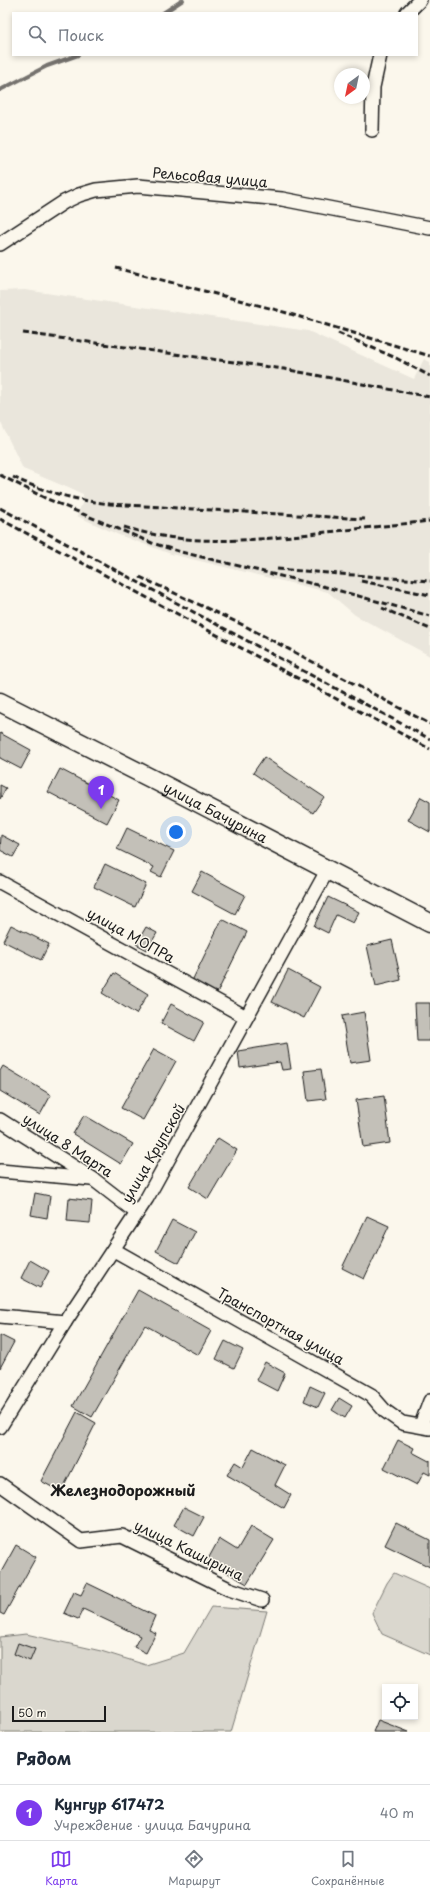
<!DOCTYPE html>
<html lang="ru">
<head>
<meta charset="utf-8">
<style>
	:root { --surface:#fff; --page:#f2f2f3; --text:#1f2937; --muted:#747a83; --line:#e0e1e3; --accent:#7c3aed }
	body { margin:0; font-family:"Playpen Sans",sans-serif; background:var(--page); color:var(--text) }
	.controls { position:absolute; right:12px; bottom:12px; display:grid; overflow:hidden; border-radius:0px; box-shadow:0 2px 6px #0003 }
	.controls button { width:36px; height:36px; display:grid; place-items:center; padding:0; border:0; border-bottom:1px solid var(--line); background:var(--surface); color:var(--text); font:20px sans-serif }
	.compass { position:absolute; left:334px; top:68px; width:36px; height:36px; border-radius:50%; background:var(--surface); box-shadow:0 2px 6px #0003; rotate:213deg }
	.scale { position:absolute; left:12px; bottom:10px; width:94px; box-sizing:border-box; padding-left:4px; border:2px solid #1c1c1c; border-top:0; font-size:11px; line-height:14px; white-space:nowrap; color:#1c1c1c; -webkit-text-stroke:3px #fbf7ec; paint-order:stroke }
	.you { position:absolute; left:176px; top:832px; width:14px; height:14px; margin:-10px; border:3px solid #fff; border-radius:50%; background:#1a73e8; box-shadow:0 0 0 6px #1a73e833 }
	.badge { display:grid; place-items:center; width:26px; height:26px; border-radius:50%; background:var(--accent); color:#fff; font-size:13px; font-weight:700 }
	.pin { position:absolute; translate:-50% -33px; filter:drop-shadow(0 1px 2px #0008) }
	.pin::after { content:''; position:absolute; top:21px; width:14px; height:12px; background:inherit; clip-path:polygon(0 0,100% 0,50% 100%) }
	.list { margin:0; padding:0; list-style:none }
	h2 { display:flex; justify-content:space-between; align-items:center; height:52px; margin:0; padding:0 16px; font-size:17px }
	h2 small { font-size:13px; font-weight:400; color:var(--muted) }
	.list li { display:grid; grid-template-columns:26px 1fr auto; gap:12px; align-items:center; box-sizing:border-box; height:56px; padding:0 16px; border-top:1px solid var(--line) }
	.list b { display:block; font-size:15px; white-space:nowrap }
	.list p { margin:0; font-size:13px; white-space:nowrap; color:var(--muted) }
	.list em { font-size:13px; font-style:normal; color:var(--muted) }
	.icon { flex:none; width:22px; height:22px; fill:none; stroke:currentColor; stroke-width:2; stroke-linecap:round; stroke-linejoin:round }
	.map { position:relative; flex:none; width:430px; height:1732px; overflow:hidden }
	.search { position:absolute; background:var(--surface); box-shadow:0 2px 6px #0003; left:12px; right:12px; top:12px; height:44px; display:flex; align-items:center; gap:10px; box-sizing:border-box; padding:0 14px; border-radius:0px; color:var(--muted); font-size:15px }
	.sheet { height:108px; background:var(--surface) }
	nav { display:flex; justify-content:space-around; align-items:center; box-sizing:border-box; height:56px; border-top:1px solid var(--line); background:var(--surface); font-size:11px; color:var(--muted) }
	nav a { display:grid; justify-items:center; gap:2px }
	nav .on { color:var(--accent) }
	.map>svg:first-child { display:block }
	.built { fill:#eae6dc }
	.green { fill:#dad7ce; stroke:#7b7a75 }
	.lines { fill:none; stroke-linecap:round; stroke-linejoin:round }
	.stream { stroke:#74726e; stroke-width:4 }
	.building { fill:#c3c0b8; stroke:#1c1c1c }
	.street-casing { stroke:#1c1c1c; stroke-width:16 }
	.secondary-casing { stroke:#1c1c1c; stroke-width:21 }
	.street { stroke:#fbf7ec; stroke-width:13 }
	.secondary { stroke:#fbf7ec; stroke-width:18 }
	.rail { stroke:#1c1c1c; stroke-width:3; stroke-dasharray:6 3; stroke-linecap:butt }
	.labels { text-anchor:middle; dominant-baseline:central; stroke-width:3; stroke-linejoin:round; paint-order:stroke }
	.street-label { font-size:14px; fill:#1c1c1c; stroke:#fbf7ec }
	.neighbourhood-label { font-size:15px; font-weight:bold; fill:#1c1c1c; stroke:#fbf7ec }
</style>
</head>
<body>
<div class="map">
<svg width="430" height="1732" viewBox="0 0 430 1732">
	<rect width="100%" height="100%" fill="#fbf7ec"/>
	<filter id="ink" filterUnits="userSpaceOnUse"><feTurbulence type="fractalNoise" baseFrequency=".025" numOctaves="2"/><feDisplacementMap in="SourceGraphic" scale="8" xChannelSelector="R" yChannelSelector="G"/><feConvolveMatrix kernelMatrix="1 2 1 2 8 2 1 2 1" color-interpolation-filters="sRGB"/></filter>
	<g filter="url(#ink)">
		<polygon class="built" points="25,290 308,331 414,379 424,359 430,362 430,656 355,615 328,592 171,554 119,535 77,516 83,501 83,494 23,469 0,421 0,291"/>
		<g class="green">
			<polygon points="394,1573 430,1589 430,1655 382,1634 372,1613 387,1583"/>
			<polygon points="211,1607 267,1611 231,1732 0,1732 0,1637 26,1634 101,1651 146,1665 184,1653"/>
		</g>
		<g class="lines">
			<g class="stream">
				<polyline points="163,13 183,0"/>
				<polyline points="0,90 47,66 78,55"/>
			</g>
		</g>
		<g class="building">
			<polygon points="0,733 31,750 21,769 0,758"/>
			<polygon points="264,757 324,797 313,813 253,773"/>
			<polygon points="60,769 119,800 107,823 48,792"/>
			<polygon points="0,785 6,788 0,799"/>
			<polygon points="421,797 430,802 430,832 408,820"/>
			<polygon points="127,828 174,851 161,877 151,872 154,867 117,849"/>
			<polygon points="1,835 20,845 13,857 0,850"/>
			<polygon points="105,864 146,884 135,907 94,887"/>
			<polygon points="202,872 245,895 235,914 192,891"/>
			<polygon points="328,897 359,912 353,923 336,915 328,933 314,926"/>
			<polygon points="222,919 247,932 217,993 192,981"/>
			<polygon points="11,925 49,944 41,960 3,941"/>
			<polygon points="146,927 157,933 147,950 136,944"/>
			<polygon points="392,940 401,980 376,986 367,946"/>
			<polygon points="288,970 320,987 304,1018 272,1002"/>
			<polygon points="114,973 148,994 136,1014 102,993"/>
			<polygon points="415,1003 430,1003 430,1041 417,1041"/>
			<polygon points="171,1004 204,1022 194,1041 161,1023"/>
			<polygon points="364,1012 371,1060 350,1063 342,1016"/>
			<polygon points="287,1043 291,1069 282,1070 280,1062 240,1068 238,1051"/>
			<polygon points="154,1049 176,1061 143,1120 121,1108"/>
			<polygon points="3,1066 51,1095 40,1115 0,1091 0,1071"/>
			<polygon points="321,1069 326,1099 308,1101 304,1071"/>
			<polygon points="384,1096 390,1143 363,1147 356,1100"/>
			<polygon points="84,1115 133,1144 121,1164 73,1134"/>
			<polygon points="218,1138 237,1150 208,1199 189,1187"/>
			<polygon points="35,1193 50,1196 47,1218 31,1215"/>
			<polygon points="69,1198 92,1201 90,1223 67,1221"/>
			<polygon points="367,1216 389,1226 364,1279 342,1268"/>
			<polygon points="172,1220 195,1232 179,1263 156,1251"/>
			<polygon points="30,1260 49,1271 40,1288 21,1278"/>
			<polygon points="138,1290 211,1331 198,1355 145,1325 92,1417 73,1406"/>
			<polygon points="0,1335 14,1342 0,1368"/>
			<polygon points="225,1341 243,1350 234,1368 216,1359"/>
			<polygon points="265,1362 285,1373 277,1391 256,1380"/>
			<polygon points="310,1386 325,1393 318,1407 304,1401"/>
			<polygon points="339,1398 352,1406 345,1418 332,1410"/>
			<polygon points="77,1412 96,1423 61,1492 41,1481"/>
			<polygon points="398,1440 414,1448 412,1452 429,1461 430,1460 430,1475 424,1472 417,1485 384,1468"/>
			<polygon points="253,1448 285,1465 275,1485 291,1495 284,1508 227,1475 235,1462 243,1467"/>
			<polygon points="184,1507 204,1517 194,1536 174,1525"/>
			<polygon points="396,1523 430,1540 430,1567 385,1545"/>
			<polygon points="251,1526 274,1540 247,1584 207,1561 219,1539 237,1550"/>
			<polygon points="16,1545 36,1557 4,1615 0,1613 0,1574"/>
			<polygon points="87,1583 155,1616 149,1630 156,1633 146,1653 134,1647 140,1636 83,1609 78,1619 64,1613 74,1592 81,1595"/>
			<polygon points="18,1643 35,1649 30,1661 14,1654"/>
			<polygon points="378,1720 409,1732 373,1732"/>
		</g>
		<g class="lines">
			<defs>
				<g id="street">
					<polyline points="407,13 420,0"/>
					<polyline points="372,130 373,87 380,55"/>
					<polyline points="0,244 64,202 79,195 96,190 138,186 282,199 430,228"/>
					<polyline points="0,882 246,1017"/>
					<polyline points="0,1120 93,1179 137,1213"/>
					<polyline points="0,1171 91,1179"/>
					<polyline points="114,1250 371,1395 385,1411 402,1423 430,1428"/>
					<polyline points="0,1316 65,1322"/>
					<polyline points="421,1425 430,1401"/>
					<polyline points="0,1427 65,1322 147,1198 328,869"/>
					<polyline points="0,1484 81,1541 122,1536 229,1589 262,1600"/>
				</g>
				<g id="secondary">
					<path id="s1" d="M 0,702 L 168,787 L 430,923"/>
				</g>
			</defs>
			<use href="#street" class="street-casing"/>
			<use href="#secondary" class="secondary-casing"/>
			<use href="#street" class="street"/>
			<use href="#secondary" class="secondary"/>
			<g class="rail">
				<polyline points="116,268 277,310 430,356"/>
				<polyline points="23,333 284,369 430,397"/>
				<polyline points="338,333 396,358 430,376"/>
				<polyline points="0,475 45,498 152,543 181,552 326,587 430,616"/>
				<path d="M 13,477 C 44,492 75,500 110,504 L 365,519"/>
				<polyline points="0,508 430,739"/>
				<polyline points="0,519 430,749"/>
				<path d="M 124,527 C 188,547 252,541 318,533 C 355,529 393,525 430,521"/>
				<polyline points="277,569 430,581"/>
				<polyline points="140,577 245,626 430,724"/>
				<polyline points="361,581 430,595"/>
				<polyline points="382,608 430,629"/>
			</g>
		</g>
	</g>
	<g class="labels">
		<g class="street-label">
			<text transform="translate(210 177) rotate(5)">Рельсовая улица</text>
			<text stroke="none"><textPath href="#s1" startOffset="242">улица Бачурина</textPath></text>
			<text transform="translate(131 935) rotate(29)">улица МОПРа</text>
			<text transform="translate(68 1145) rotate(33)">улица 8 Марта</text>
			<text transform="translate(153 1153) rotate(-60)">улица Крупской</text>
			<text transform="translate(281 1326) rotate(29)">Транспортная улица</text>
			<text transform="translate(189 1550) rotate(26)">улица Каширина</text>
		</g>
		<g class="neighbourhood-label">
			<text x="123" y="1489">Железнодорожный</text>
		</g>
	</g>
</svg>
<div class="controls">
<button><svg class="icon" aria-label="locate" viewBox="0 0 24 24"><circle cx="12" cy="12" r="6"/><path d="M12 2v4M12 18v4M2 12h4M18 12h4"/></svg></button>
</div>
<svg class="compass" viewBox="-18 -18 36 36"><path d="M0-13l5 13h-10z" fill="#e53935"/><path d="M0 13l5-13h-10z" fill="#747a83"/></svg>
<div class="scale">50 m</div>
<div class="you"></div>
<div class="pin badge" style="left:101px;top:809px">1</div>
<div class="search"><svg class="icon" aria-label="search" viewBox="0 0 24 24"><circle cx="10" cy="10" r="6"/><path d="M15 15l6 6"/></svg>Поиск</div>
</div>
<section class="sheet">
<h2>Рядом<small></small></h2>
<ul class="list">
<li><span class="badge">1</span><div><b>Кунгур 617472</b><p>Учреждение · улица Бачурина</p></div><em>40 m</em></li>
</ul>
</section>
<nav>
<a class="on"><svg class="icon" aria-label="map" viewBox="0 0 24 24"><path d="M3 6l6-2 6 2 6-2v14l-6 2-6-2-6 2zM9 4v14M15 6v14"/></svg>Карта</a>
<a><svg class="icon" aria-label="directions" viewBox="0 0 24 24"><path d="M12 3l9 9-9 9-9-9zM9 14v-3h6M13 9l2 2-2 2"/></svg>Маршрут</a>
<a><svg class="icon" aria-label="saved" viewBox="0 0 24 24"><path d="M7 4h10v16l-5-4-5 4z"/></svg>Сохранённые</a>
</nav>
</body>
</html>
